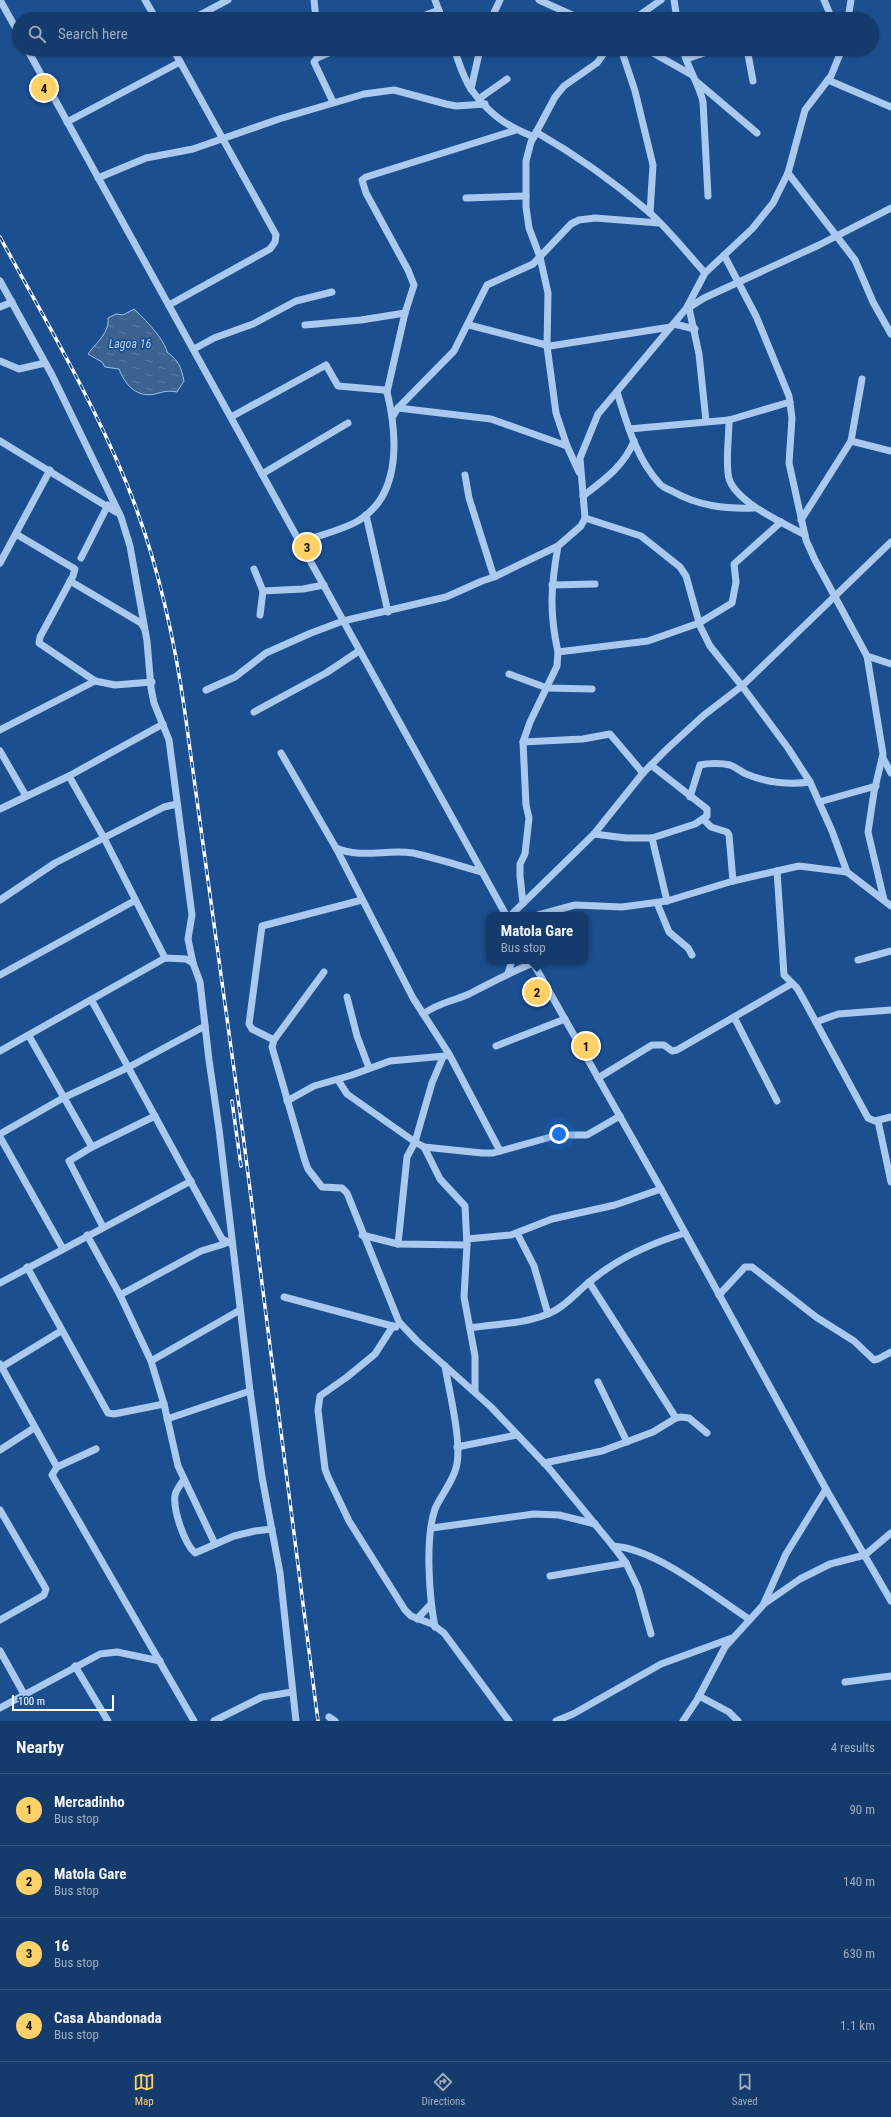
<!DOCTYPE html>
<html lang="en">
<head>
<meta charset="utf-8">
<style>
	:root { --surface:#143b6b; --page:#214673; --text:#f1f3f6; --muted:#9dadc1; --line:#33557e; --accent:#ffd166 }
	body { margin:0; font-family:"Roboto Condensed",sans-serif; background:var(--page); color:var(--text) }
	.scale { position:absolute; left:12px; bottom:10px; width:102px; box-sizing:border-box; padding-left:4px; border:2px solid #fff; border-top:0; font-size:11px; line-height:14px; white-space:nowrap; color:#fff; -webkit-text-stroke:3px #1b4f8f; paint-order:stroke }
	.you { position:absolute; left:559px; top:1134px; width:14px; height:14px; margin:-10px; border:3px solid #fff; border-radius:50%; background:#1a73e8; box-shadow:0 0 0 6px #1a73e833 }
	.badge { display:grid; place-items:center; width:26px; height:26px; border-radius:50%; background:var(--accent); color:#111; font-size:13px; font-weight:700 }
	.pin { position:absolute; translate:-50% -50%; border:2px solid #fff; box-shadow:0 1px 4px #0006 }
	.popup { position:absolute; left:486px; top:912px; width:102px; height:52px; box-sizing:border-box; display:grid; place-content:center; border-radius:8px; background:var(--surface); filter:drop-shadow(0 1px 3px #0005); font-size:13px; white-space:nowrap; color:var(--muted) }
	.popup b { font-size:15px; color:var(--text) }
	.popup::after { content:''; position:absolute; left:50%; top:100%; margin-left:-8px; border:8px solid transparent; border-top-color:var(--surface) }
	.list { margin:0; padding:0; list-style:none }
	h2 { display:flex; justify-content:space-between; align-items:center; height:52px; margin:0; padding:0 16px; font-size:17px }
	h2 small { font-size:13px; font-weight:400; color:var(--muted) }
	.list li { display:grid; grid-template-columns:26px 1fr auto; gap:12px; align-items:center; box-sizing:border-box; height:72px; padding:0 16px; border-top:1px solid var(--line) }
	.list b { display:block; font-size:15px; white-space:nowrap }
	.list p { margin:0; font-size:13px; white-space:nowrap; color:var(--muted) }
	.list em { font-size:13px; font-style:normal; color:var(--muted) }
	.icon { flex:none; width:22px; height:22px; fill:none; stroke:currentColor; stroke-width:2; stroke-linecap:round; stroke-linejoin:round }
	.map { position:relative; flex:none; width:891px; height:1721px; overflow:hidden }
	.search { position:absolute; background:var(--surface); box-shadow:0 1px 3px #0004; left:12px; right:12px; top:12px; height:44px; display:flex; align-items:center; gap:10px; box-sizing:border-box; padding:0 14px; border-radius:22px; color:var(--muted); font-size:15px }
	.sheet { height:340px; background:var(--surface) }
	nav { display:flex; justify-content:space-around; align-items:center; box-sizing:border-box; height:56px; border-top:1px solid var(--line); background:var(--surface); font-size:11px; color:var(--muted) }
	nav a { display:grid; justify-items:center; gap:2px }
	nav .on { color:var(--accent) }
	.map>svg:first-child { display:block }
	.water { fill:url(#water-ripples); stroke:#9cc4f0 }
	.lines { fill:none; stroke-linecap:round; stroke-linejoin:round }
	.minor { stroke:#a9c9ee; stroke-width:7 }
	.rail-casing { stroke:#fff; stroke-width:3.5 }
	.rail { stroke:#1b4f8f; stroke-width:2; stroke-dasharray:6; stroke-linecap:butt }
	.labels { text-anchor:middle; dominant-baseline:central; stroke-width:3.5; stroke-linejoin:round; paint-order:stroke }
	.water-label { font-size:12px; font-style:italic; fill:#b5d3f5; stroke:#1b4f8f }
</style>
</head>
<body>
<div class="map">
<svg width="891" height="1721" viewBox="0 0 891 1721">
	<defs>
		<pattern id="water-ripples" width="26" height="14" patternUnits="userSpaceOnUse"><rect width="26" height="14" fill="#3c6290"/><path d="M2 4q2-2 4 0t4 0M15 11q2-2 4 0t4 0" fill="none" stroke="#597aa1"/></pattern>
	</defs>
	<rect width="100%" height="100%" fill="#1b4f8f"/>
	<path class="water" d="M 134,309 C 144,318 165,340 167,352 C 179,361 181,367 184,381 L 177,392 C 168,390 163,392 155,394 C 137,398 125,385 119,369 L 105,367 L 102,362 L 88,354 C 96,343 110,332 108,318 L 116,314 L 123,315 Z"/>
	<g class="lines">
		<g class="minor">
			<polyline points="0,0 19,34"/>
			<polyline points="145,0 156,19"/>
			<polyline points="314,0 316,19"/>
			<polyline points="435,0 442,19"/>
			<polyline points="539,0 581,19"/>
			<polyline points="674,0 677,19"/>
			<polyline points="824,0 832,19"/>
			<polyline points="192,19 228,0"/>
			<polyline points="415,19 439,10"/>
			<polyline points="491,19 500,0"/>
			<polyline points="634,19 661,0"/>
			<polyline points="848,19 851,0"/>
			<polyline points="27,49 506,915"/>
			<path d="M 454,49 C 459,62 463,78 471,89 C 489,114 506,126 534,137"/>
			<polyline points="621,49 635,91 653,165 650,213"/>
			<polyline points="646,49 692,75"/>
			<path d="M 683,49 C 687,68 699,83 703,102 L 708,196"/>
			<polyline points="747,49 753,81"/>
			<polyline points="686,59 716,49"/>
			<polyline points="828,80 891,107"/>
			<polyline points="697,82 757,133"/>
			<polyline points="471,89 480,49"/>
			<polyline points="480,98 507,79"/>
			<polyline points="333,102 314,62 317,58 338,49"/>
			<polyline points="67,122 180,62"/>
			<path d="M 536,132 C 576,155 614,182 649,212 C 669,230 687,253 705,273"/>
			<polyline points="788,173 855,260 873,302 891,334"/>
			<polyline points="98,178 146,158 193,149 279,119 364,94 394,90 446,104 456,106 485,104"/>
			<polyline points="466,198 526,196"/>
			<polyline points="724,255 756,316 789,396 792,418 789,463 806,540 815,560 867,656 883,754 874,792 868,832 884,900"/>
			<polyline points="0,281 52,375 121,517 130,546 147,641 151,688 154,703 169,740 192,915 188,939 193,963 200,982 209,1060 219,1129 250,1391 262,1477 280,1573 296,1721"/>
			<polyline points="169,305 270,249 275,242 276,235 173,49"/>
			<polyline points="0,307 12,302"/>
			<polyline points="689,308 699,354 706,421"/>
			<polyline points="686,309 705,273 752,229 773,203 788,173 805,110 831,76 842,49"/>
			<polyline points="674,324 695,329"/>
			<polyline points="305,325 361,320 405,313"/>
			<polyline points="469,325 550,346 671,327"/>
			<polyline points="194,349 214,338 253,324 296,301 332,292"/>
			<polyline points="0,361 19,369 45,363"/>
			<polyline points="387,392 405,313 414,285 408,270 366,193 362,180 366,177 516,130"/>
			<path d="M 617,392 C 627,423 636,458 659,483 C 662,487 667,489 672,491 C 698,506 725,509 754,508"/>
			<polyline points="398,408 491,419 567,446"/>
			<polyline points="393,416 398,408 454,351 487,285 533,264 571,224 579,220 595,218 659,223"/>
			<path d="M 231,417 L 326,365 L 338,386 L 384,390 L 387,392 C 397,433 402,492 361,519 C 347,529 317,536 300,542"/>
			<path d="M 729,420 C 729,437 726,455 728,473 C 729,500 784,523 805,535"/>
			<polyline points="629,429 729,420 790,402"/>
			<polyline points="0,441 116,512"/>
			<polyline points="851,441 891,451"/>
			<polyline points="579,472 567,446 556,413 547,346 548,293 540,257 529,228 526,207 526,161 531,142 555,97 564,86 597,63 607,49"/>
			<polyline points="262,474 348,423"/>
			<polyline points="465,475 469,498 494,577"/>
			<path d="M 583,496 C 604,480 624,466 634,441"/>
			<polyline points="366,515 388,612"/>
			<polyline points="585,518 641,536 680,567 686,576 700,626 710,646 742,686 788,748 810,782 832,831 847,872"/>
			<polyline points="801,520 851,441 862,379"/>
			<polyline points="16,534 75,569 73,576 40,637 39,643 95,681"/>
			<polyline points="81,558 108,505"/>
			<polyline points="0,563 50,470"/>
			<polyline points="254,569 263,591 303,589 324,585"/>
			<polyline points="70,581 141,623 144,628"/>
			<polyline points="552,585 595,584"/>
			<polyline points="260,615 263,591"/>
			<path d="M 558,652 C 549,612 551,586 558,546"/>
			<polyline points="867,656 891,664"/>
			<polyline points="509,674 547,688 592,689"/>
			<polyline points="206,690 235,677 266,653 311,633 343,621 446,597 482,581 494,577 558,546 581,526 585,518 580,458 598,414 685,310 704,298 819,245 891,208"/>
			<polyline points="254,712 326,673 359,651"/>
			<polyline points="0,730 95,681 115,685 152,682"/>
			<polyline points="523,742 583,739 610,734 643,773"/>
			<polyline points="0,751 26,796"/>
			<path d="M 281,753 L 336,848 C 361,859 387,849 413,853 C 436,858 460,866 482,872"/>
			<polyline points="883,758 891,773"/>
			<polyline points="69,776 104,838 165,958"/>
			<path d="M 690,797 L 700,765 C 708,763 722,763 730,765 C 736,767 741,772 746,774 C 768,783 787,785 810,782"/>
			<polyline points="819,802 876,786"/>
			<polyline points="0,809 69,776 163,724"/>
			<polyline points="704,820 711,827 727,832 729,835 733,881"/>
			<polyline points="594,834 626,838 652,838 695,824 707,816 707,809 651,765"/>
			<polyline points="652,838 667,901"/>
			<polyline points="336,848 413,998 449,1054 500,1151"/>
			<polyline points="777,871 784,975 797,988 805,1002 868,1118 875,1121 891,1117"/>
			<polyline points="0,900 55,863 164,807 177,804"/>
			<polyline points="523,903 520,876 520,864 525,854 529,818 526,805 523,742 530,722 557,666 558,652 648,641 699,623 732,603 736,582 734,564 781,522"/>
			<polyline points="657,903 669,932 688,948 692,955"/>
			<polyline points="511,915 594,834 643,773 668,748 704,715 742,686 891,542"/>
			<polyline points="538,915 575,905 622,907 667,901 733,881 799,866 847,872 891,906"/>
			<polyline points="858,960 891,951"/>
			<polyline points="532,961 661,1189 826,1489 891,1601"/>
			<polyline points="324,972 274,1040 272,1047 305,1161 308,1169 322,1187 342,1188 347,1193 399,1322 417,1341 491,1407 548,1467 613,1546 626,1563 638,1588 651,1634"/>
			<polyline points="508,973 512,961"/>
			<polyline points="0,975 134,901"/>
			<polyline points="347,997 357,1036 369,1068"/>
			<polyline points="92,1001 222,1239 232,1244"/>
			<path d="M 423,1014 C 440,1002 451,1002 469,994 C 490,983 511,972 533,963"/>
			<polyline points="734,1017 777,1101"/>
			<polyline points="816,1022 838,1014 891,1010"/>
			<polyline points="29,1036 92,1147"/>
			<polyline points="274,1040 252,1029 249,1024 262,926 362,900"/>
			<polyline points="496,1046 565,1019"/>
			<polyline points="0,1051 165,958 186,959 193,963"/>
			<polyline points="598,1078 652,1045 664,1045 672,1051 677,1050 791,984"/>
			<polyline points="338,1080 347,1094 415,1142 424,1147 482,1153 493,1153 558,1135 587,1135 620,1116"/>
			<polyline points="287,1101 314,1086 352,1075 390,1061 445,1056"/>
			<polyline points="878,1121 891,1182"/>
			<polyline points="0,1134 63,1098 129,1067 205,1026"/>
			<polyline points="0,1137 63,1249"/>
			<polyline points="424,1147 440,1179 465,1206 467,1245 464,1297 475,1356 475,1392"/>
			<polyline points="103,1227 69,1161 92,1147 155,1116"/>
			<polyline points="517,1233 534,1266 548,1314"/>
			<polyline points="87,1235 120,1295 151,1361 164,1404 178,1466 215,1544"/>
			<polyline points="362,1235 398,1244 467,1245"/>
			<polyline points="467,1239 511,1235 552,1219 615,1205 661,1189"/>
			<polyline points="398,1244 407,1157 415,1142 432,1083 443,1057"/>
			<polyline points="27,1267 108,1413 114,1414 164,1404"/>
			<polyline points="589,1282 676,1418"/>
			<polyline points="0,1283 191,1181"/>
			<polyline points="120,1295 201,1251 224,1244"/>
			<polyline points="719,1295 745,1267 752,1267 816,1317 854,1341 874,1360 878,1359 891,1352"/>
			<polyline points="284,1297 396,1327"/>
			<polyline points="393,1326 375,1354 347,1377 320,1396 318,1410 325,1469 328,1477 349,1521 405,1610 411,1616 432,1624 444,1633 509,1721"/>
			<path d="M 470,1328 C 494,1324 522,1324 545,1315 C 564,1309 577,1291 593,1279 C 620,1257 652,1243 685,1233"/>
			<polyline points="151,1361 240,1310"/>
			<polyline points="0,1364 57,1467"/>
			<polyline points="0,1368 61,1331"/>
			<polyline points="598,1382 627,1442"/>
			<polyline points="167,1419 250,1391"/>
			<polyline points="457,1447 517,1435"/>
			<polyline points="96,1449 57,1467 52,1475 194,1721"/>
			<polyline points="0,1450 34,1428"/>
			<polyline points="544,1463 602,1451 653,1432 676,1418 681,1417 689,1418 707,1433"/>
			<path d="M 184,1479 C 181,1484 176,1490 175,1495 C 173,1510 184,1543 195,1553 L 234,1536 L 255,1531 L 272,1529"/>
			<polyline points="0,1510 46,1589 44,1595 0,1620"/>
			<polyline points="432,1528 534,1514 559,1515 595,1524"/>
			<path d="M 613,1546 C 657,1549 712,1595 749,1619"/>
			<polyline points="550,1576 626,1563"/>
			<polyline points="764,1603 786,1554 826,1489"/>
			<polyline points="417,1619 431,1604"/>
			<path d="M 435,1627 C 429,1596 425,1538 435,1509 C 441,1495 452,1483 456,1468 C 463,1445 449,1391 445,1366"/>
			<polyline points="0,1651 24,1694"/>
			<polyline points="75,1666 108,1721"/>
			<polyline points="845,1682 891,1676"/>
			<polyline points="699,1696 729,1712 738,1721"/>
			<polyline points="0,1708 100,1654 117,1652 160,1661"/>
			<polyline points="329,1717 335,1721"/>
			<polyline points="214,1721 262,1697 292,1692"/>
			<polyline points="556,1721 573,1714 661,1664 732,1638"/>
			<polyline points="683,1721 697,1700 725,1647 764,1604 800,1579 830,1564 865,1555 891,1533"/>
		</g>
		<defs>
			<g id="rail">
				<path d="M 0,237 C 44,318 91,397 126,482 C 156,555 174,635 185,713 L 243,1135 L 318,1721"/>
				<polyline points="232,1101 241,1166"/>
			</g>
		</defs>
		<use href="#rail" class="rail-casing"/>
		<use href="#rail" class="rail"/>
	</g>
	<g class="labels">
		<g class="water-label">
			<text x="130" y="344">Lagoa 16</text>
		</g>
	</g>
</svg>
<div class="scale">100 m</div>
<div class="you"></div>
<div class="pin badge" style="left:586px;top:1046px">1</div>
<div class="pin badge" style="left:537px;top:992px">2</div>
<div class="popup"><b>Matola Gare</b>Bus stop</div>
<div class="pin badge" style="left:307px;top:547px">3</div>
<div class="pin badge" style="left:44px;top:88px">4</div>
<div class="search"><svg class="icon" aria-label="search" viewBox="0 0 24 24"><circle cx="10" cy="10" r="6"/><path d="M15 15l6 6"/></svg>Search here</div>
</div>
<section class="sheet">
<h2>Nearby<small>4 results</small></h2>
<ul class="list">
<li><span class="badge">1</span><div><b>Mercadinho</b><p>Bus stop</p></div><em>90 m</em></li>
<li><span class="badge">2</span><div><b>Matola Gare</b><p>Bus stop</p></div><em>140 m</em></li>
<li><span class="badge">3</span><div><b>16</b><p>Bus stop</p></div><em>630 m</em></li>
<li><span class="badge">4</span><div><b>Casa Abandonada</b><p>Bus stop</p></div><em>1.1 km</em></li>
</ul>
</section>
<nav>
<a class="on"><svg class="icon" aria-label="map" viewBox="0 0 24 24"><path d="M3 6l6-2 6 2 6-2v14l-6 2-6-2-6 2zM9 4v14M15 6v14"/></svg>Map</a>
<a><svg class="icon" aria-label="directions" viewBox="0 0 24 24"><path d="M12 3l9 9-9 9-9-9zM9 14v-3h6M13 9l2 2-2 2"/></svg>Directions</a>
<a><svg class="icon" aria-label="saved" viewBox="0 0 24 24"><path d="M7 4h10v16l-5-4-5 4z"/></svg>Saved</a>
</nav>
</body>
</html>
